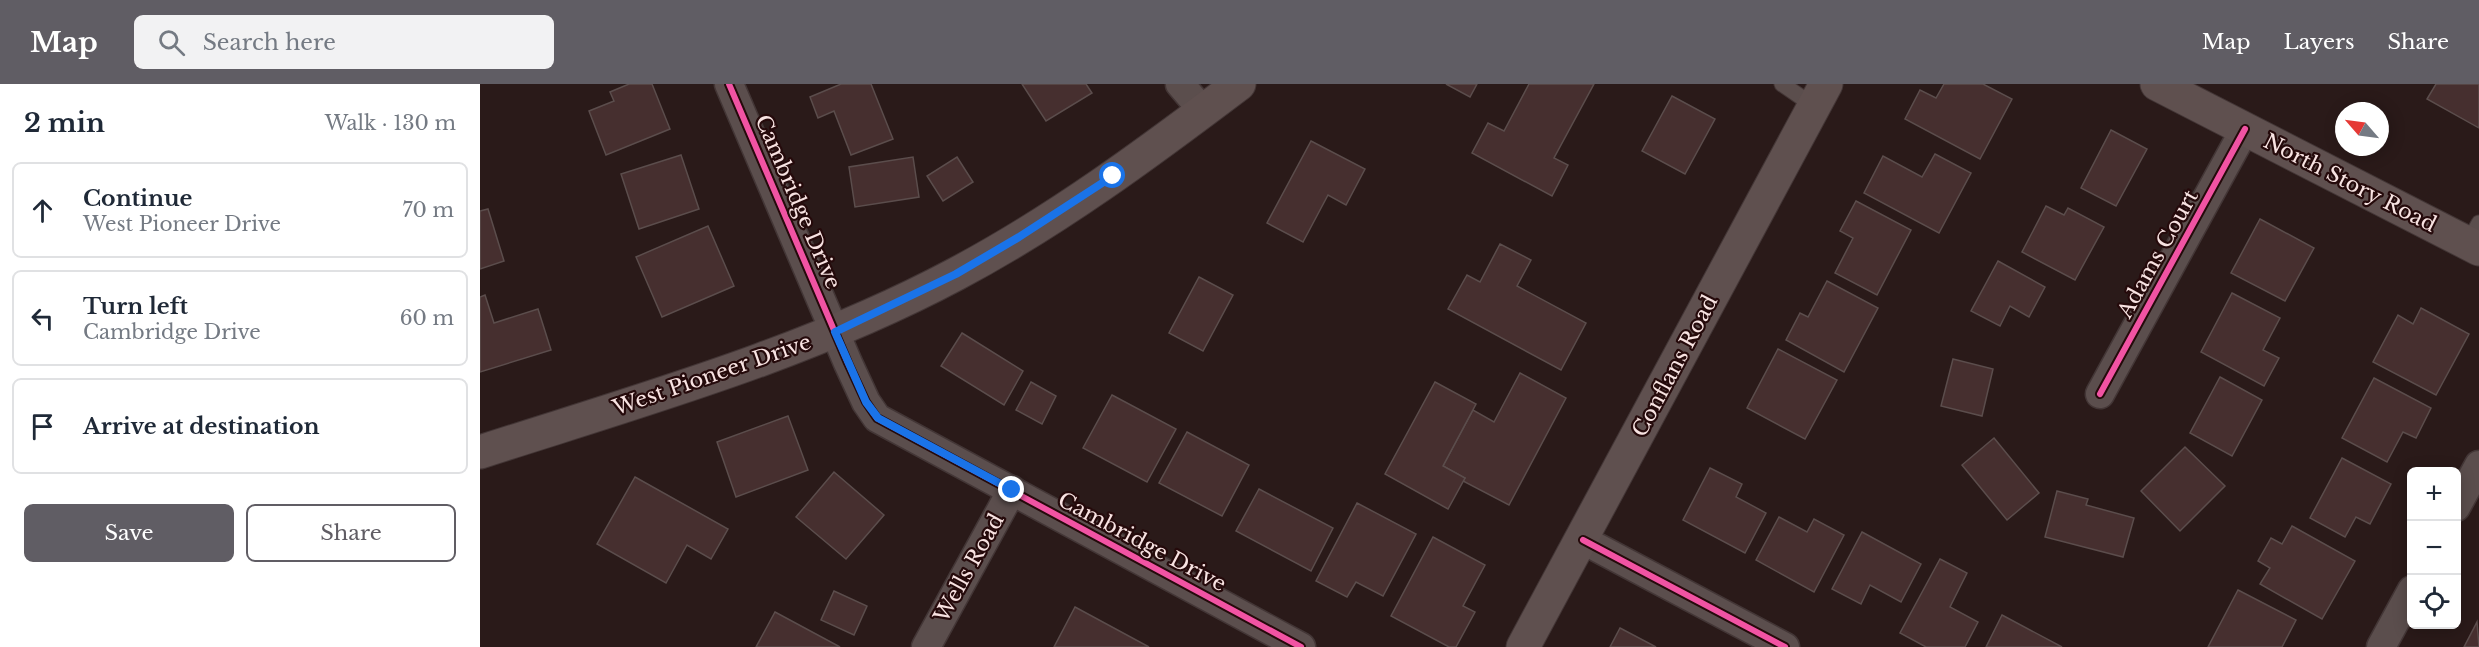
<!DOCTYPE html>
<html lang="en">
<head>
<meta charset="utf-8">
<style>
	:root { --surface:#fff; --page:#f2f2f3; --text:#1f2937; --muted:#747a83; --line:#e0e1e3; --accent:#605d64 }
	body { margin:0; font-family:"Libre Baskerville",serif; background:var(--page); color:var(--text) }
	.controls { position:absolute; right:18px; bottom:18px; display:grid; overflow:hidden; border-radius:9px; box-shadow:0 3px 15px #0003 }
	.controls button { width:54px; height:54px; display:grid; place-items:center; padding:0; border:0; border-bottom:2px solid var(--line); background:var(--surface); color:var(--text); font:30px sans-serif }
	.compass { position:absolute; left:1855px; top:18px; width:54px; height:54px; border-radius:50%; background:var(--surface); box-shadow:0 3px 15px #0003; rotate:298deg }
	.stop { position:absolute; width:18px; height:18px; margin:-14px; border:4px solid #1a73e8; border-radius:50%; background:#fff }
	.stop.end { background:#1a73e8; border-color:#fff; box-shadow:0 2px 6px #0008 }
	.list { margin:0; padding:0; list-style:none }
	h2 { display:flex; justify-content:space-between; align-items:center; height:78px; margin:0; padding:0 24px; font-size:26px }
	h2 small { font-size:20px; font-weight:400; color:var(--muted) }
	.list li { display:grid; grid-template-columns:39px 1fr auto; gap:18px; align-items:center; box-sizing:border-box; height:96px; margin:0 12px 12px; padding:0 12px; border:2px solid var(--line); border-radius:9px }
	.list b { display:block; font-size:22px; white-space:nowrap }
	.list p { margin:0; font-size:20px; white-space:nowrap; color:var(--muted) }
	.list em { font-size:20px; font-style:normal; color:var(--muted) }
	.actions { display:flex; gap:12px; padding:18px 24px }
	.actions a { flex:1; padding:14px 0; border:2px solid var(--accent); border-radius:9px; text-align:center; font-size:21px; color:var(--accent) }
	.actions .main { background:var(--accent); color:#fff }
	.icon { flex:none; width:33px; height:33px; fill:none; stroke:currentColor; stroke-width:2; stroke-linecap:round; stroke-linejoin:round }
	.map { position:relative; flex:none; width:1999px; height:563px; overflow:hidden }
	header { display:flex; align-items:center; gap:36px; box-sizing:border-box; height:84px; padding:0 30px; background:var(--accent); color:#fff }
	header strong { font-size:28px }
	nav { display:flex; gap:33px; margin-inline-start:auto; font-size:21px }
	.search { width:420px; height:54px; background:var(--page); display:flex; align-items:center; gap:15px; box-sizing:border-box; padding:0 21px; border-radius:9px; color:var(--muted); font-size:22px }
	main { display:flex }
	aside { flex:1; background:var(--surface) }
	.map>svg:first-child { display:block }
	.building { fill:#462f2f; stroke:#5b4d4c; stroke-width:1.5 }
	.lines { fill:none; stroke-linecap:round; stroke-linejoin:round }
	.lane-casing { stroke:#433636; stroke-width:17 }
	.street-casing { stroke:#433636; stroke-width:31 }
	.secondary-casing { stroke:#433636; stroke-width:35 }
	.lane { stroke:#5b4e4d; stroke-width:15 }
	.street { stroke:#5b4e4d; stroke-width:28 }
	.secondary { stroke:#5f504f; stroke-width:33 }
	.cycleway-casing { stroke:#250a0b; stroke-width:10 }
	.cycleway { stroke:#f153a3; stroke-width:6 }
	.route { stroke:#1a73e8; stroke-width:8 }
	.labels { text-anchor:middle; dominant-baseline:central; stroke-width:4.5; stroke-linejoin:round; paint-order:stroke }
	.street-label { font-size:21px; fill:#f8e3e2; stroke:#250a0b }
</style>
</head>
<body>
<header>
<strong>Map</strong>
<div class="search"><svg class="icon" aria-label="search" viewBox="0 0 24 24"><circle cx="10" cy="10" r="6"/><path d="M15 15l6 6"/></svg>Search here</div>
<nav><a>Map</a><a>Layers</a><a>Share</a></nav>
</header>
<main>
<aside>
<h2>2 min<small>Walk · 130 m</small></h2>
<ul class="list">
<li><svg class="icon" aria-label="ahead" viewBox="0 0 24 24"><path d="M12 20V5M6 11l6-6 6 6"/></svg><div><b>Continue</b><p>West Pioneer Drive</p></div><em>70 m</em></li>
<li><svg class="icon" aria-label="left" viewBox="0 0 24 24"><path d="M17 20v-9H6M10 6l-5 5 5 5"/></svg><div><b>Turn left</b><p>Cambridge Drive</p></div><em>60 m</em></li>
<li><svg class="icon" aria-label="arrive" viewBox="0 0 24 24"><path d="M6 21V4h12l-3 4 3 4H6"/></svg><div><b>Arrive at destination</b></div></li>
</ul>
<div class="actions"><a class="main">Save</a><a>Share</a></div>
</aside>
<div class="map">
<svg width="1999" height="563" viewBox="0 0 1999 563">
	<rect width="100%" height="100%" fill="#2a1a19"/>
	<g class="building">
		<polygon points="149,0 172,0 190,45 126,71 109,27 134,17 130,8"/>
		<polygon points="361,0 391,0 413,55 371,71 354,27 338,34 330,13"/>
		<polygon points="542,0 606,0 612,9 566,37"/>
		<polygon points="966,0 997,0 990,13"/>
		<polygon points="1049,0 1114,0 1074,74 1088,81 1072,112 992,69 1008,39 1024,47"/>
		<polygon points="1464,0 1503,0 1532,15 1500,75 1425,35 1440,6 1456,14"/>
		<polygon points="1956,0 1999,0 1999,44 1947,15"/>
		<polygon points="1192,12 1235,35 1205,90 1162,67"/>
		<polygon points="1631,46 1667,65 1636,122 1601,104"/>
		<polygon points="831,57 885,85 866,121 848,111 823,158 787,139"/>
		<polygon points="1455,70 1491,89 1459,149 1384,109 1403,72 1442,93"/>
		<polygon points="201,71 219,125 159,145 141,90"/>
		<polygon points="433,73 439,113 375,123 369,83"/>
		<polygon points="477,73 493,98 463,117 447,92"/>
		<polygon points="1376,117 1431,146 1397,211 1355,189 1373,154 1360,147"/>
		<polygon points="1566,122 1584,131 1588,124 1624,143 1595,196 1542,168"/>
		<polygon points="8,125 24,177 0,185 0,127"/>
		<polygon points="1780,135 1834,164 1805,217 1751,189"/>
		<polygon points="228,142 254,202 182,233 156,173"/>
		<polygon points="1020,160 1051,176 1037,202 1106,239 1081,286 968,225 987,191 1000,198"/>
		<polygon points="1518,177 1565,203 1549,233 1530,222 1520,242 1491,227"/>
		<polygon points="719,193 753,211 723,267 689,249"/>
		<polygon points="1347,197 1398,224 1364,288 1306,256 1320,229 1328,233"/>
		<polygon points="1752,209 1800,234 1783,266 1799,274 1784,302 1721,268"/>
		<polygon points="5,211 14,239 58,225 71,266 0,288 0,213"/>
		<polygon points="1941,224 1989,250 1956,311 1893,278 1918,231 1933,240"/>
		<polygon points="482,249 543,287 524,321 461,282"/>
		<polygon points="1298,265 1357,296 1325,355 1267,324"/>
		<polygon points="1473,275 1513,285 1502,332 1461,322"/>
		<polygon points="1040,289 1086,314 1029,421 983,397 985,394 963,382 993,326 1014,338"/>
		<polygon points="1740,293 1782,316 1752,372 1710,349"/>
		<polygon points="1894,294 1951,324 1936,354 1923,348 1907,378 1862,354"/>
		<polygon points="551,298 576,312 562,340 536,326"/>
		<polygon points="955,298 996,320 963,382 985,394 968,425 905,390"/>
		<polygon points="632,311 696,345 667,398 603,364"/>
		<polygon points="308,332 328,386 256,413 237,358"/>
		<polygon points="707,348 769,381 742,432 679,399"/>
		<polygon points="1514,354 1559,409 1527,436 1482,381"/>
		<polygon points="1705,363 1745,402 1700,447 1661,407"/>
		<polygon points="1862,374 1911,400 1890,440 1876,433 1865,453 1830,434"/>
		<polygon points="1230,384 1262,400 1256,413 1286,429 1265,469 1203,436"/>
		<polygon points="354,388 404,431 366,475 316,433"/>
		<polygon points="155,393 248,445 231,475 207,461 186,499 117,460"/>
		<polygon points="779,405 853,444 831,487 756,447"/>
		<polygon points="1577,407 1608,415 1606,421 1654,434 1643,473 1565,453"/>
		<polygon points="877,419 936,450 903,512 876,498 867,513 836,497"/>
		<polygon points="1299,433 1327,448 1334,435 1364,451 1334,508 1276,476"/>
		<polygon points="1812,442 1875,477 1842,535 1780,500 1790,484 1778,477 1791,454 1802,460"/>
		<polygon points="1382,448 1441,480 1421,518 1390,501 1381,520 1352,505"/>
		<polygon points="953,453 1005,481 983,522 995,528 976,563 969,563 911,532"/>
		<polygon points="1460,475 1487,489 1470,523 1498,538 1485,563 1446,563 1420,549"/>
		<polygon points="1758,506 1816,536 1802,563 1728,563"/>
		<polygon points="354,507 387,522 374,551 341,536"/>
		<polygon points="595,523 669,563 574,563"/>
		<polygon points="295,528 360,563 276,563"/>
		<polygon points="1522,531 1582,563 1506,563"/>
		<polygon points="1997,538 1999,563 1984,563"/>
		<polygon points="1140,544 1176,563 1130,563"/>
	</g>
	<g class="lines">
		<defs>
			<g id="lane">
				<polyline points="1302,0 1334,22"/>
				<polyline points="1988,159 1999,139"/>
			</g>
			<g id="street">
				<polyline points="249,0 368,279 386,318 397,334 821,563"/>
				<polyline points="700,0 723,27"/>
				<polyline points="1620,310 1765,45"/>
				<polyline points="1976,423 1999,381"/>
				<polyline points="1103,456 1305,563"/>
				<polyline points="446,563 532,406"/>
				<polyline points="1901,563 1932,506"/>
			</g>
			<g id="secondary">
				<polyline points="1677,0 1999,165"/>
				<path d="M 0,368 C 161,316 326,270 476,190 C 576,137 669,68 759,0"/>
				<polyline points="1043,563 1346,0"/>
			</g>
		</defs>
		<use href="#lane" class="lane-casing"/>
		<use href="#street" class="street-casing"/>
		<use href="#secondary" class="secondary-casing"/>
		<use href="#lane" class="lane"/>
		<use href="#street" class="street"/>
		<use href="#secondary" class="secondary"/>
		<defs>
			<g id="cycleway">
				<polyline points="249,0 368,279 386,318 397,334 821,563"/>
				<polyline points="1620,310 1765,45"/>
				<polyline points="1103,456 1305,563"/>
			</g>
		</defs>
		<use href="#cycleway" class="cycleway-casing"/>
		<use href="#cycleway" class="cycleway"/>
	</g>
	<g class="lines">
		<polyline class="route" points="532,406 398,334 386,318 355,248 476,190 539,153 633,92"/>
	</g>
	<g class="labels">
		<g class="street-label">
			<text transform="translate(1870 99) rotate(27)">North Story Road</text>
			<text transform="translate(318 118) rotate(67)">Cambridge Drive</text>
			<text transform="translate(1678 170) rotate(-61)">Adams Court</text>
			<text transform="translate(1195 282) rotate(-62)">Conflans Road</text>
			<text transform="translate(232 291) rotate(-19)">West Pioneer Drive</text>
			<text transform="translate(662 458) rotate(28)">Cambridge Drive</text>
			<text transform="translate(489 484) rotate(-61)">Wells Road</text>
		</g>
	</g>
</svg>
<div class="controls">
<button>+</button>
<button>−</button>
<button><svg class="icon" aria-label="locate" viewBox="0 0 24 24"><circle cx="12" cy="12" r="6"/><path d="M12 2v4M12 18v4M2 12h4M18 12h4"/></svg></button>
</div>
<svg class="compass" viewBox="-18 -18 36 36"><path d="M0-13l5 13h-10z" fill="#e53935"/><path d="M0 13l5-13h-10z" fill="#747a83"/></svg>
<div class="stop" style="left:633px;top:92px"></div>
<div class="stop end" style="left:532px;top:406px"></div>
</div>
</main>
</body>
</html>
